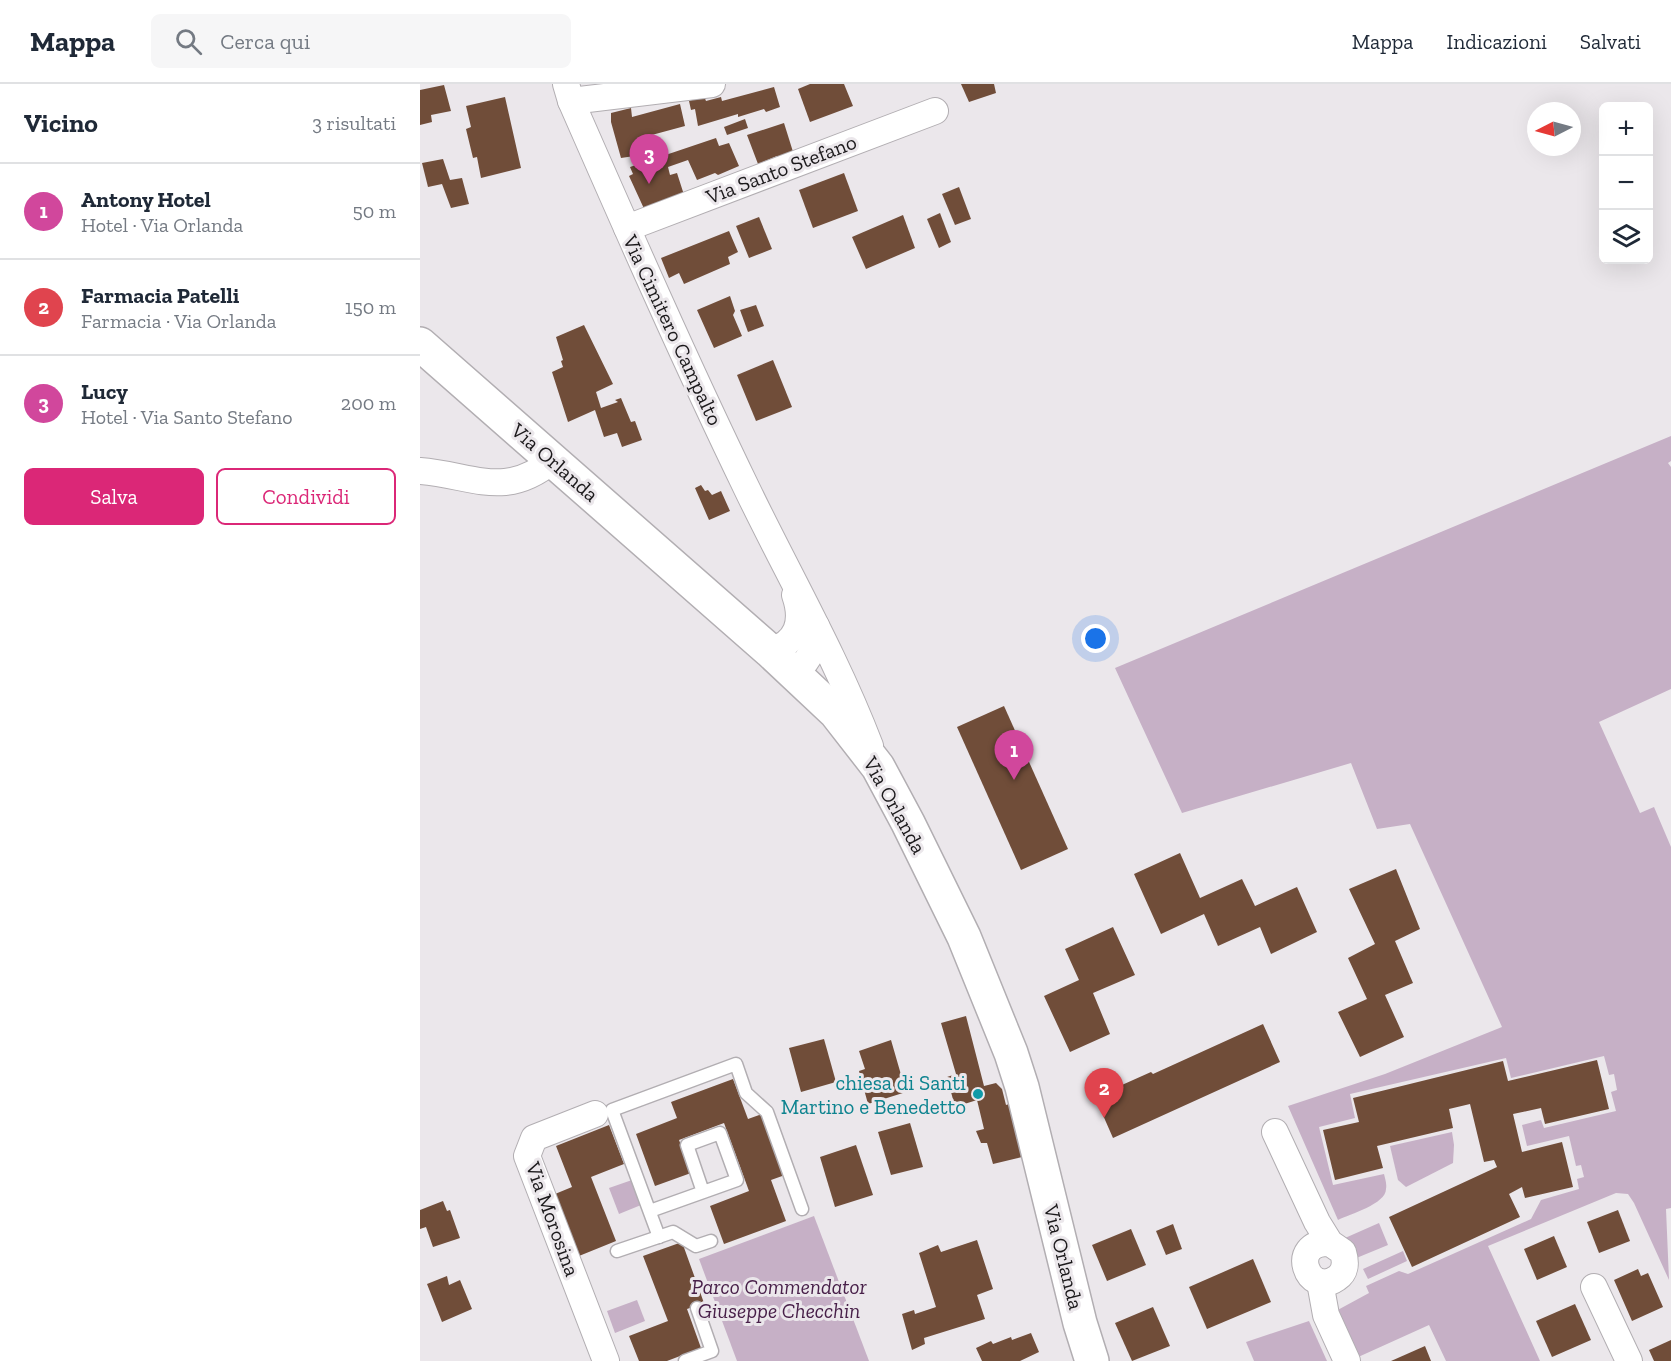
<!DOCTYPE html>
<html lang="it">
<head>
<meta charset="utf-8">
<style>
	:root { --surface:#fff; --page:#f6f6f7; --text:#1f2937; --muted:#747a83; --line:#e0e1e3; --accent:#db2777 }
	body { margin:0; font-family:"Zilla Slab",serif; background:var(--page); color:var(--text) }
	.controls { position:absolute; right:18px; top:18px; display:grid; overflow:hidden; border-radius:9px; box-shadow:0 6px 24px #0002 }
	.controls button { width:54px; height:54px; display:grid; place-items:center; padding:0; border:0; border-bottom:2px solid var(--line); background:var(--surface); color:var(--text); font:30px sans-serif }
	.compass { position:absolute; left:1107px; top:18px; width:54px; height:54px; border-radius:50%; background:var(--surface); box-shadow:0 6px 24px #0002; rotate:264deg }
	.you { position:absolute; left:676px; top:555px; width:21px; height:21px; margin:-15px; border:4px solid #fff; border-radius:50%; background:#1a73e8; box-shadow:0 0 0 9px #1a73e833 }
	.badge { display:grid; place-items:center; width:39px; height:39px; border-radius:50%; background:var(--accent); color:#fff; font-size:20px; font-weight:700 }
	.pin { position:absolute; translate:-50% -50px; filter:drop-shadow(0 2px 3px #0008) }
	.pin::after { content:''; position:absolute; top:32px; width:21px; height:18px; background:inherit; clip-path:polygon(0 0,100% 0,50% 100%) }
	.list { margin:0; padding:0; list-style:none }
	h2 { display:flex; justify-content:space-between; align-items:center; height:78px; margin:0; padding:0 24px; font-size:26px }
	h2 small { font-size:20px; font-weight:400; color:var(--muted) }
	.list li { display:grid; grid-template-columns:39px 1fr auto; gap:18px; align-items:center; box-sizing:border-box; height:96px; padding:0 24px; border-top:2px solid var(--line) }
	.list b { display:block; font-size:22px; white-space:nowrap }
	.list p { margin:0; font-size:20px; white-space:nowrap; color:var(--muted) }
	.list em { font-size:20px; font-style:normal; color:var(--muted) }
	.actions { display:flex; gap:12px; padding:18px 24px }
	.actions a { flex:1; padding:14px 0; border:2px solid var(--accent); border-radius:9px; text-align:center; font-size:21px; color:var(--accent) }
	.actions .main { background:var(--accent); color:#fff }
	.icon { flex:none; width:33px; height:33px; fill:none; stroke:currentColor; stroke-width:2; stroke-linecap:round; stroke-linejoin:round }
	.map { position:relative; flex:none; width:1251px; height:1277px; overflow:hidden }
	header { display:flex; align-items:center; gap:36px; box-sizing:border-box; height:84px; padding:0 30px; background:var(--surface); border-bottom:2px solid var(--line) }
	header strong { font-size:28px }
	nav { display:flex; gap:33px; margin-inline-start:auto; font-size:21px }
	.search { width:420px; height:54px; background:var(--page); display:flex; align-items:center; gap:15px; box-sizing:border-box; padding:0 21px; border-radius:9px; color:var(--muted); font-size:22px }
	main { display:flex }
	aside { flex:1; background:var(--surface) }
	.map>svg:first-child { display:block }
	.green { fill:#c6b0c6 }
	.building { fill:#704d39 }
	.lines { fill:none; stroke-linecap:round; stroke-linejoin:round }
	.lane-casing { stroke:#b2aeb2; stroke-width:15 }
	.street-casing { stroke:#b2aeb2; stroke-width:28 }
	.secondary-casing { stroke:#b2aeb2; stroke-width:36 }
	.lane { stroke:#fff; stroke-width:12 }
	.street { stroke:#fff; stroke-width:26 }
	.secondary { stroke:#fff; stroke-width:33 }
	.culture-dot { fill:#0f9aa8; stroke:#ebe7eb; stroke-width:2 }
	.labels { text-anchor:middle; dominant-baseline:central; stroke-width:6; stroke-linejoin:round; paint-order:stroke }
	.street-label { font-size:21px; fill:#1b191b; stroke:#ebe7eb }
	.culture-label { font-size:21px; fill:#0d838f; stroke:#ebe7eb; text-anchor:end }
	.park-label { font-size:21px; font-style:italic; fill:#482049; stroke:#ebe7eb }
</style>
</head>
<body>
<header>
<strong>Mappa</strong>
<div class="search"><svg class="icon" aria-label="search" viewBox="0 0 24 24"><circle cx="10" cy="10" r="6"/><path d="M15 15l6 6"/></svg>Cerca qui</div>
<nav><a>Mappa</a><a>Indicazioni</a><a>Salvati</a></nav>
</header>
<main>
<aside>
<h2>Vicino<small>3 risultati</small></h2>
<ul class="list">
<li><span class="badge" style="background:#d1479c">1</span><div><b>Antony Hotel</b><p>Hotel · Via Orlanda</p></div><em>50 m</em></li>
<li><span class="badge" style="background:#e0444e">2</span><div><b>Farmacia Patelli</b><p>Farmacia · Via Orlanda</p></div><em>150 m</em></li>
<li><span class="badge" style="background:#d1479c">3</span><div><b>Lucy</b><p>Hotel · Via Santo Stefano</p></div><em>200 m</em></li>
</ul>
<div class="actions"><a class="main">Salva</a><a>Condividi</a></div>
</aside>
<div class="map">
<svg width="1251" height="1277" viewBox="0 0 1251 1277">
	<rect width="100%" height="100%" fill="#ebe7eb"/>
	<g class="green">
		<path d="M 1251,352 L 1251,377 L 1248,379 L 1251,383 L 1251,605 L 1179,638 L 1220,729 L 1234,723 L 1251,763 L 1251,1124 L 1246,1125 L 1249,1196 L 1214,1119 L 1208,1110 L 1196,1109 L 1068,1162 L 1120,1277 L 1026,1277 L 1009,1241 L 936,1274 L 914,1228 L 949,1209 L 946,1202 L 979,1187 L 988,1190 L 1111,1135 L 1121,1116 L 1159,1105 L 1157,1095 L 1164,1093 L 1161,1081 L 1156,1082 L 1149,1052 L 1107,1062 L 1102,1041 L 1121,1036 L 1124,1044 L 1196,1027 L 1191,1008 L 1197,1006 L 1194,990 L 1189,991 L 1184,972 L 1091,994 L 1086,974 L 930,1010 L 935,1034 L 899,1043 L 913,1101 L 964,1090 C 965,1094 967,1100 966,1105 C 966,1120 930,1130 918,1136 L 868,1022 L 965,990 L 1082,943 L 990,740 L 957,745 L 931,679 L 762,729 L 695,584 Z"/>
		<polygon points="1032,1048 1034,1061 1033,1079 986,1103 978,1096 970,1062"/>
		<polygon points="212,1096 221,1121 199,1130 189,1104"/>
		<polygon points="394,1132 449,1277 317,1277 279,1175"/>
		<polygon points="959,1139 968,1161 934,1175 925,1154"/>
		<polygon points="983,1167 987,1177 948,1195 943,1185"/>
		<polygon points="217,1216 225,1237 195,1249 187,1227"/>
		<polygon points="889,1237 907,1277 834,1277 826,1258"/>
	</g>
	<g class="building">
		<polygon points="390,0 424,0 433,22 390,38 378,5"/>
		<polygon points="541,0 574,0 576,9 549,18"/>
		<polygon points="24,1 31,27 11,31 12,38 0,41 0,6"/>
		<polygon points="354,3 360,23 346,28 344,25 318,33 318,30 278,42 275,25 271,26 269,17 284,12 286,17 301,13 302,17"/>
		<polygon points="85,13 101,84 61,94 57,73 53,74 46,45 51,43 46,22"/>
		<polygon points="260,20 265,42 217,55 221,71 201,74 191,38 191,29 211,24 212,33"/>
		<polygon points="325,35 328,44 307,51 304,43"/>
		<polygon points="364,39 374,71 358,76 357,72 338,80 327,51"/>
		<polygon points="296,54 299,62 309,59 319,82 298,91 295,89 277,96 268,76 248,83 250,91 257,89 265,114 226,129 209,92 213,90 210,83"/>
		<polygon points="23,75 30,96 42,94 49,120 31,124 22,100 8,103 2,79"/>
		<polygon points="424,89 438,127 393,144 379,106"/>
		<polygon points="539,103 551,135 535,141 522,110"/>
		<polygon points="520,129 531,158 519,164 507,135"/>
		<polygon points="483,131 495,164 446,185 432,153"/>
		<polygon points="339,133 352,165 329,174 316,142"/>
		<polygon points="309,147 318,168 308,173 310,180 264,200 259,189 249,194 241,174"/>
		<polygon points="310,212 315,227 313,231 322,252 294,264 277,226"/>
		<polygon points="336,221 344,242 328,248 320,226"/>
		<polygon points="164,241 193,300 176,308 181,324 198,318 195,316 201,314 211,338 215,337 222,356 202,363 197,349 184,353 175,326 148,338 132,288 143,283 141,277 143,276 136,253"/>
		<polygon points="353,276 372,323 336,337 317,291"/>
		<polygon points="281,401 285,407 288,406 292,411 301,407 310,427 289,436 275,404"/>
		<polygon points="584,622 648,765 601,786 537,643"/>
		<polygon points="760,769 780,814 822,795 835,822 877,803 897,848 851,870 840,843 798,862 784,830 741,850 714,790"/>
		<polygon points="976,785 1000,845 975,857 993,899 965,911 984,953 940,973 918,928 947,915 928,874 955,860 929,805"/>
		<polygon points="693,843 715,891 673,909 690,950 650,968 624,912 659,896 645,865"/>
		<polygon points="546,932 564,1002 576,999 582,1005 586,1021 592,1019 606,1072 573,1080 567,1059 561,1059 556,1047 564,1045 557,1016 535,1023 527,993 536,990 521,939"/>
		<polygon points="843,940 860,978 693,1054 675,1013 731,988 733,990"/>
		<polygon points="404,955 416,998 381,1008 369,964"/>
		<polygon points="471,956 486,1008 448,1020 439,987 445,985 439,967"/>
		<polygon points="1177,976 1189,1025 1125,1040 1121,1024 1093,1030 1102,1068 1142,1058 1153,1103 1105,1114 1102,1103 1089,1110 1100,1133 992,1183 969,1133 1077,1083 1074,1076 1064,1078 1050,1020 1029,1025 1033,1044 957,1062 963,1084 915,1096 903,1046 939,1038 933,1014 1083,977 1088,997"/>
		<polygon points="313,995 328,1035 342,1030 365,1091 351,1096 366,1137 304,1160 290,1122 329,1107 304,1039 259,1056 271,1089 235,1102 216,1050 257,1034 251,1018"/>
		<polygon points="490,1039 503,1083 471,1091 458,1048"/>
		<polygon points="189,1041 204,1080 171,1093 196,1157 159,1172 135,1110 152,1103 136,1062"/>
		<polygon points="436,1061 453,1111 415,1123 400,1073"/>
		<polygon points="23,1117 27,1127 30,1126 40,1154 13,1163 6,1143 0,1145 0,1126"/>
		<polygon points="1198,1126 1210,1157 1179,1169 1167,1138"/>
		<polygon points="753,1140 762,1165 746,1171 736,1147"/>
		<polygon points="711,1145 726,1181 687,1197 672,1161"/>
		<polygon points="1134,1152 1147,1183 1117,1196 1104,1165"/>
		<polygon points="557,1156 573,1205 557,1211 565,1235 504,1254 505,1260 492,1266 482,1230 494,1226 495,1230 516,1223 499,1169 518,1161 521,1168"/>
		<polygon points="262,1158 284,1219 267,1225 281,1264 247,1277 219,1277 209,1252 248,1237 223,1172"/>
		<polygon points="833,1175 851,1218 787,1245 769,1203"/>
		<polygon points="1218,1185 1221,1192 1228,1189 1243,1223 1212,1237 1194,1196"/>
		<polygon points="27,1192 29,1201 40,1196 52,1225 22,1238 7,1200"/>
		<polygon points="1155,1220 1171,1256 1132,1273 1116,1237"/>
		<polygon points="733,1223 750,1262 712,1277 695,1239"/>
		<polygon points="611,1249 619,1268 600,1277 562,1277 556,1264 571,1257 573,1260 591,1253 592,1256"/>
		<polygon points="1251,1256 1251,1277 1234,1277 1229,1266"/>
		<polygon points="1005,1262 1011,1277 971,1277"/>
	</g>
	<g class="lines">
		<defs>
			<g id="lane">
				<polyline points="230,1127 317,1096 300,1049 267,1061 283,1108"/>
				<polyline points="239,1153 192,1026 316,980 326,1009 347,1028 382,1125"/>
				<polyline points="197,1167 253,1148 276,1162 291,1157"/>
				<polyline points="265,1277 292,1267 277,1224"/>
			</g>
			<g id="street">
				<path d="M 146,0 L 151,17 C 208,147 265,277 327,405 C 368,490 416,573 450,662"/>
				<polyline points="151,17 292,0"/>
				<polyline points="207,144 515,27"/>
				<path d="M 0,387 C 53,391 85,416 133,376"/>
				<path d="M 350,567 C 378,559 384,537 375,511"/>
				<path d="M 375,590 C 392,572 394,566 396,542"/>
				<polyline points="175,1030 114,1054 107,1072 186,1277"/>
				<path d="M 855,1048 L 897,1138 L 910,1159 L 923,1168 C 926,1178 926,1188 917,1194 C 887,1215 867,1157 910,1159"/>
				<polyline points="900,1198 906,1231 927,1277"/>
				<polyline points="1174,1203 1209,1277"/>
			</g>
			<polyline id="secondary" points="0,260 350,567 416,629 458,683 488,739 544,853 591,969 602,1003 660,1239 672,1277"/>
		</defs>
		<use href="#lane" class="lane-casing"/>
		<use href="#street" class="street-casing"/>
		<use href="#secondary" class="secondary-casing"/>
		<use href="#lane" class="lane"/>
		<use href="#street" class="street"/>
		<use href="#secondary" class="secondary"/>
	</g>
	<circle class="culture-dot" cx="558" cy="1010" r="6"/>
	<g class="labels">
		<g class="street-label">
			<text transform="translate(361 85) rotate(-21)">Via Santo Stefano</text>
			<text transform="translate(253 246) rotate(65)">Via Cimitero Campalto</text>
			<text transform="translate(135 378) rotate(41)">Via Orlanda</text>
			<text transform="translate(475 721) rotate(61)">Via Orlanda</text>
			<text transform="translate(133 1135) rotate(70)">Via Morosina</text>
			<text transform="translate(644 1173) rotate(76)">Via Orlanda</text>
		</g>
		<g class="culture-label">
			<text x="546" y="998">chiesa di Santi<tspan x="546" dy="24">Martino e Benedetto</tspan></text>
		</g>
		<g class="park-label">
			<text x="359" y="1202">Parco Commendator<tspan x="359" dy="24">Giuseppe Checchin</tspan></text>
		</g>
	</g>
</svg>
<div class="controls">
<button>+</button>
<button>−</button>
<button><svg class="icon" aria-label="layers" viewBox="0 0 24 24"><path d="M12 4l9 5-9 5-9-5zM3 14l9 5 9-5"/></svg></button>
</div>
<svg class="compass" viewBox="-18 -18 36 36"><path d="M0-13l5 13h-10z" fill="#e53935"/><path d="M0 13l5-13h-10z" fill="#747a83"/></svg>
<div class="you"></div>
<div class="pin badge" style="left:594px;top:696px;background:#d1479c">1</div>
<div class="pin badge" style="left:684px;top:1034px;background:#e0444e">2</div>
<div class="pin badge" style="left:229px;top:100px;background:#d1479c">3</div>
</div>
</main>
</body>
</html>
